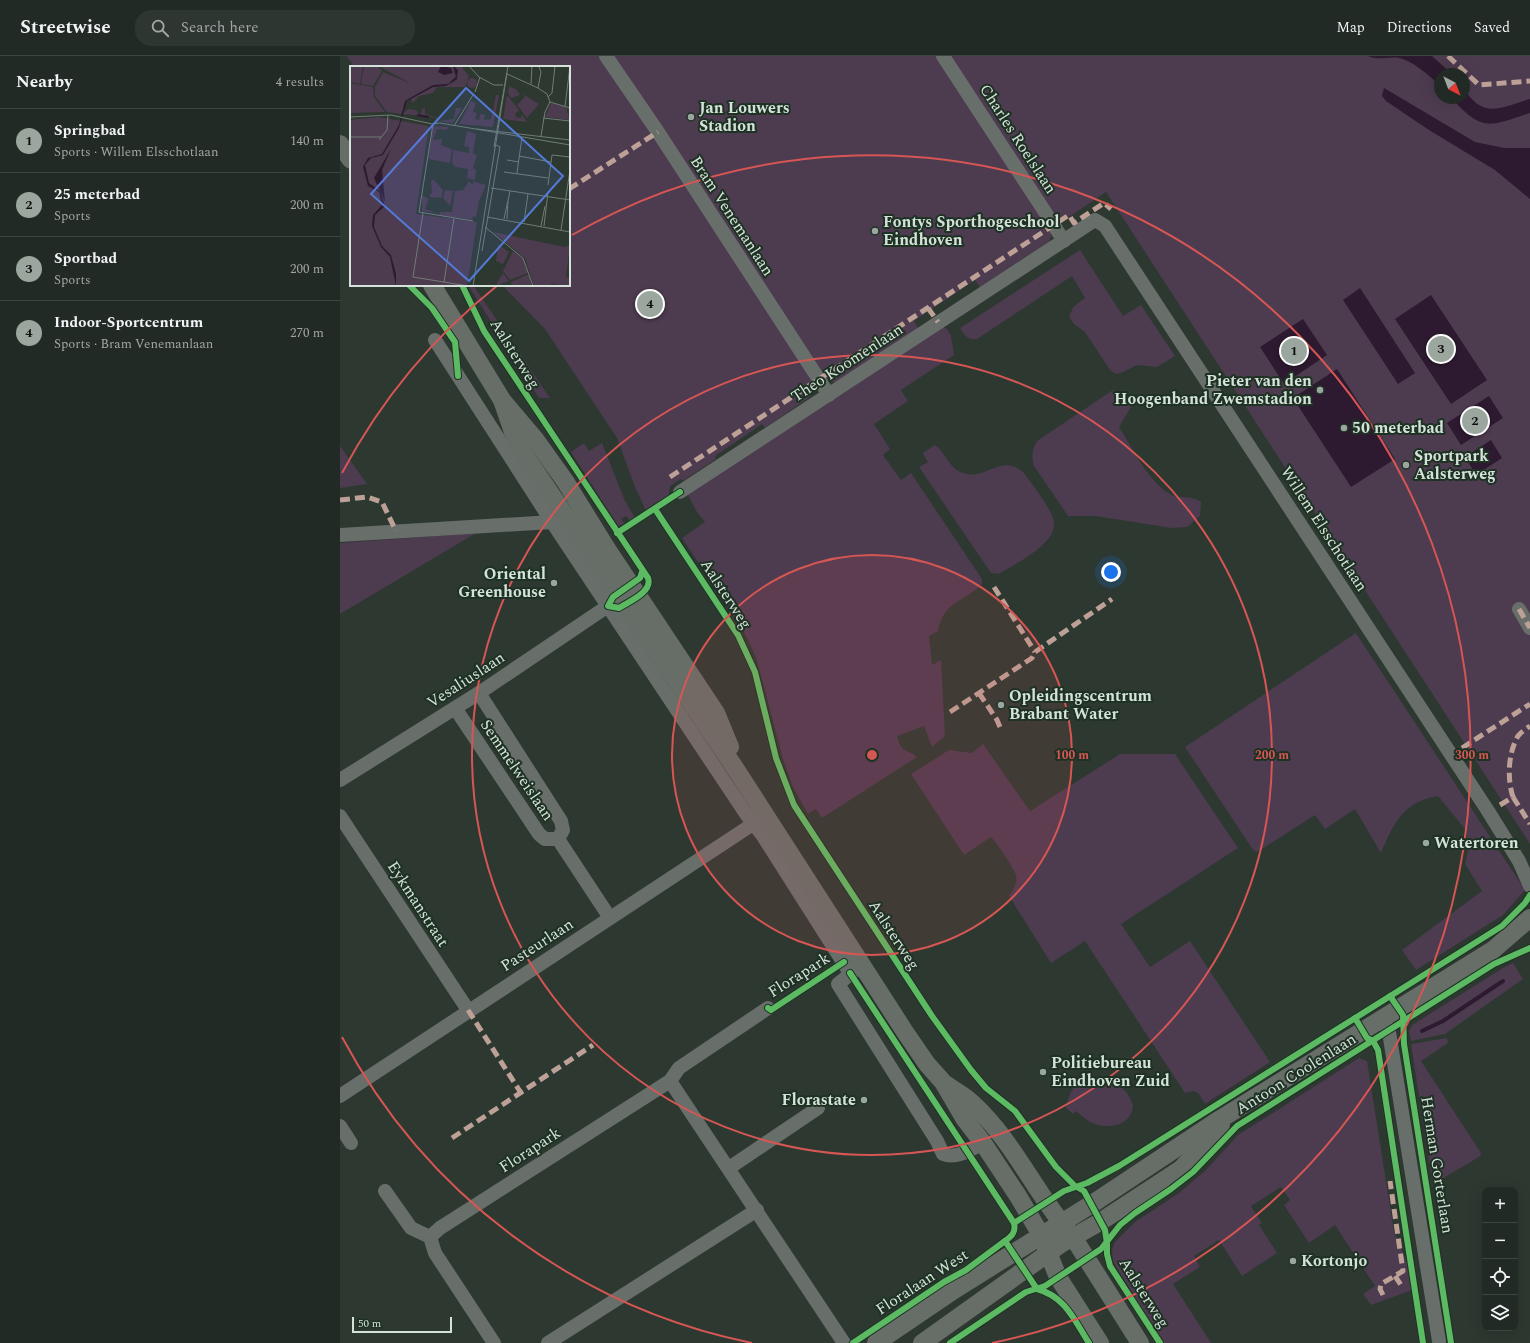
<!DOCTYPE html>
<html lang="en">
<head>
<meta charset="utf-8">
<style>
	:root { --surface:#212a24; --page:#2d3631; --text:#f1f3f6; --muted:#a2a7a6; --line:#3e4641; --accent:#9aa69e }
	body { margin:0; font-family:Spectral,serif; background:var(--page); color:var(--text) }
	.controls { position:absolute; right:12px; bottom:12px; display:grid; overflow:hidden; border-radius:8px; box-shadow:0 4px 16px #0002 }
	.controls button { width:36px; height:36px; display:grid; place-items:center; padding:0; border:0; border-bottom:1px solid var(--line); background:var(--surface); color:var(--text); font:20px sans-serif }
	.compass { position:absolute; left:1094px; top:12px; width:36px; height:36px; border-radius:50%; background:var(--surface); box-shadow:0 4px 16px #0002; rotate:138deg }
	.scale { position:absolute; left:12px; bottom:10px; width:100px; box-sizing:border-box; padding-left:4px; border:2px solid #d5e2d9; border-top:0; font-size:11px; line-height:14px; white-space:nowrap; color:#d5e2d9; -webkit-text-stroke:3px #1e3224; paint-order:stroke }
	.you { position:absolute; left:771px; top:516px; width:14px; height:14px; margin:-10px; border:3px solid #fff; border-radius:50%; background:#1a73e8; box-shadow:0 0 0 6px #1a73e833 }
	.badge { display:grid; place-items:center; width:26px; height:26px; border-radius:50%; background:var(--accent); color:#111; font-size:13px; font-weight:700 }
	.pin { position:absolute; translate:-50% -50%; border:2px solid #fff; box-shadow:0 1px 4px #0006 }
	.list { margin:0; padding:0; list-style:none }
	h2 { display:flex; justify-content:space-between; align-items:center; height:52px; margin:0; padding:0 16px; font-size:17px }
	h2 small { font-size:13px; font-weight:400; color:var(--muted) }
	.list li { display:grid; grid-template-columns:26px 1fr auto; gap:12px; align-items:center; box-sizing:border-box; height:64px; padding:0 16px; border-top:1px solid var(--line) }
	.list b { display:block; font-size:15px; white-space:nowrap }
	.list p { margin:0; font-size:13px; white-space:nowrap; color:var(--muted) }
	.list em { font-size:13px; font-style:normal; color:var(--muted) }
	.icon { flex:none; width:22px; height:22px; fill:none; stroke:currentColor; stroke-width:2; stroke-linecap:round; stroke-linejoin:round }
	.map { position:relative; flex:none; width:1190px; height:1287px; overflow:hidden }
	header { display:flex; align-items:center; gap:24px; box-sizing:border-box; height:56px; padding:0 20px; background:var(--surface); border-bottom:1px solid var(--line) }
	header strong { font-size:19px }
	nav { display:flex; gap:22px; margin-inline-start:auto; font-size:14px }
	.search { width:280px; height:36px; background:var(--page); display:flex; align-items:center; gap:10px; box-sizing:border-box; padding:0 14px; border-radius:16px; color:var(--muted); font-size:15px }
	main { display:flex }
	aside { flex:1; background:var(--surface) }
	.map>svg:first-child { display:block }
	.green { fill:#4d3b4f; fill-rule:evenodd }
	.water { fill:#2e1a30 }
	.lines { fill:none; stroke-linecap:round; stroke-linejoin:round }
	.stream { stroke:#2e1a30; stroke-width:4 }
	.minor { stroke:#686e6a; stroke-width:14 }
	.major { stroke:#676e68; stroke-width:18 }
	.quiet { stroke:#bda197; stroke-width:5; stroke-dasharray:10 5; stroke-linecap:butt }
	.cycleway-casing { stroke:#1e3224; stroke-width:8 }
	.cycleway { stroke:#5cba63; stroke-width:6 }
	.ring { fill:none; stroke:#d65654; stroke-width:2 }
	.poi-dot { fill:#9aa69e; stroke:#1e3224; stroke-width:1.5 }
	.labels { text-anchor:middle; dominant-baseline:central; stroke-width:4; stroke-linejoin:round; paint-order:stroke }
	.poi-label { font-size:16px; font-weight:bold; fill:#d5e2d9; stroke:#1e3224; text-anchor:start }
	.street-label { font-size:16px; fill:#d5e2d9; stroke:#1e3224 }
	.inset-river { fill:none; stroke:#2e1a30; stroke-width:2 }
	.inset-road { fill:none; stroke:#707c74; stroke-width:1 }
	.view { fill:#547ad8; fill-opacity:0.15; stroke:#547ad8; stroke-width:2 }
	.inset-edge { fill:none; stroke:#d5e2d9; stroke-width:2 }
	.centre { fill:#d65654; stroke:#1e3224; stroke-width:2 }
	.ring-label { font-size:12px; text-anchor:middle; font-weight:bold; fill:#d65654; stroke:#1e3224; stroke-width:4; stroke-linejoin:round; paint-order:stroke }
</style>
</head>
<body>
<header>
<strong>Streetwise</strong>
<div class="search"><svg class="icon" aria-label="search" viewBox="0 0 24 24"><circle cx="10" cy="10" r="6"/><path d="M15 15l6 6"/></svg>Search here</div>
<nav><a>Map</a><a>Directions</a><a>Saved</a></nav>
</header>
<main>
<aside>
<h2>Nearby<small>4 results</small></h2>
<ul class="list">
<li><span class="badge">1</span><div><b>Springbad</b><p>Sports · Willem Elsschotlaan</p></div><em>140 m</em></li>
<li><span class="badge">2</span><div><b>25 meterbad</b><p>Sports</p></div><em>200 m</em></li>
<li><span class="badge">3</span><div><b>Sportbad</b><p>Sports</p></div><em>200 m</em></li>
<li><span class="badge">4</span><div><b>Indoor-Sportcentrum</b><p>Sports · Bram Venemanlaan</p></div><em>270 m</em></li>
</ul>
</aside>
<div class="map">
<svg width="1190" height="1287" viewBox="0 0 1190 1287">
	<rect width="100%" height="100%" fill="#2c3830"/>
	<g class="green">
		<path d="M 7,0 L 1190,0 L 1190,788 L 766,136 L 692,186 L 710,174 L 711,180 L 709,186 L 640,231 L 635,224 L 574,265 L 578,272 L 497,326 L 490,326 L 487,324 L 473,334 L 470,341 L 425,372 L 422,368 L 375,400 L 376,403 L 343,425 L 341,423 L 330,430 L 329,439 L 306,455 L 295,431 L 277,382 L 205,273 L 162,229 L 229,229 L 229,11 L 14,11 ZM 1100,18 L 1124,18 L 1124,42 L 1100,42 Z"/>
		<path d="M 740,194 L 783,260 L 801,249 L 835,300 L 817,311 L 797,309 L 781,317 L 776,318 L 770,314 L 745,276 L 734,268 L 729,261 L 733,251 L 745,242 L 732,220 L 637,283 C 627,284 625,280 620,272 Z"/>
		<polygon points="128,229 133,229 210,342 199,342"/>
		<path d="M 603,271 L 607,273 L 611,280 L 614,299 L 561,334 L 568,345 L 534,368 L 550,393 L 543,399 L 561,424 L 571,417 L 642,523 L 642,528 C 624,547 604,544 598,575 L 589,580 L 592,609 L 601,604 L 605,680 L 592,691 L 584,670 L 557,680 C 562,699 567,692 577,701 L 482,762 L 476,753 L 468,758 L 452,729 L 443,703 L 416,601 L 404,576 L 342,482 L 365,466 L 357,456 L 348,439 Z"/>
		<path d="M 773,334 L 795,344 L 779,371 C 792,391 810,429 832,439 C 842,444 849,438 861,446 L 860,460 L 847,471 L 832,472 L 755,460 L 728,460 L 694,410 C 691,400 692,394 697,385 Z"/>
		<polygon points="244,387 249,395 262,387 285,445 295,462 290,465 286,460 281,463 285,468 278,470 231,396"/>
		<path d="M 595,389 C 606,396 608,412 623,417 C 647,425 659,397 683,416 C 691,426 713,455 714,466 C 717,488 675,508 659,518 L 651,517 L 579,411 L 588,406 L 583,398 L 584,396 Z"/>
		<polygon points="0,390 27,428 0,432"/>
		<polygon points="136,477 0,558 0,487"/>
		<path d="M 1016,577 L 1185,834 L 1163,859 L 1076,914 L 1062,894 L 1142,835 L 1125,808 L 1129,790 L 1125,773 L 1098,740 C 1064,745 1053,768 1041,797 L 1015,753 L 985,773 L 975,759 L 917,796 L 913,794 L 845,691 Z"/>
		<path d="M 643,688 L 690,755 L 780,698 L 835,698 L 898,792 L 781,868 L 810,911 L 850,885 L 930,1006 L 865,1048 L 859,1038 L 854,1035 L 845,1037 L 745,885 L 711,907 L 669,840 C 673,834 678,827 676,819 C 674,812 657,787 651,781 L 624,799 L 571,718 L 609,694 L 632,697 Z"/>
		<polygon points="1173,907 1183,923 1105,978 1071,985 1069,975 1072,969 1163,912"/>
		<path d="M 1107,982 L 1108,987 L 1081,1005 L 1141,1097 L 1140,1100 C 1124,1111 1107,1118 1093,1130 L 1071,988 Z"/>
		<polygon points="1019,1002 1027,1005 1054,1176 1078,1232 1031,1249 1023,1238 1035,1230 995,1169 969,1187 944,1149 950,1144 941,1131 911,1150 922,1167 919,1169 937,1197 902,1220 879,1184 854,1200 860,1211 833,1228 871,1287 824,1287 773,1206 772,1193 775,1186 795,1166 839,1137 865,1115 898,1079"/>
		<path d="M 747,1021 C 768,1023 787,1027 793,1050 C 791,1072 764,1074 748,1065 C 744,1062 740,1058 736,1055 L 733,1058 L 726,1052 C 729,1037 733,1029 747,1021 Z"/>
	</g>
	<g class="water">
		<path d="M 1028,0 L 1092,0 L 1112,18 L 1100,18 L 1100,30 C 1092,21 1071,4 1059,2 C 1049,0 1038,5 1028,0 Z"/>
		<polygon points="1044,32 1135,86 1164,92 1190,92 1190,143 1155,114 1089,74 1046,45 1042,40"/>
		<path d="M 1124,33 C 1144,64 1161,51 1190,43 L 1190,57 C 1148,71 1143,76 1111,42 L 1124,42 Z"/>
		<polygon points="1020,232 1075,317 1058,328 1003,244"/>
		<polygon points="1091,239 1147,324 1111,348 1055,263"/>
		<polygon points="963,263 987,299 944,328 920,291"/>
		<polygon points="997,313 1055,403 1011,431 953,342"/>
		<polygon points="1149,340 1163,362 1121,389 1107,367"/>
		<polygon points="1151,384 1162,402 1136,419 1125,401"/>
	</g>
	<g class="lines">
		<polyline class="stream" points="1082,975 1103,965 1163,925"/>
		<g class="minor">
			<polyline points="266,0 318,76 489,339"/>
			<polyline points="603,0 724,185"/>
			<polyline points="95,284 212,466 406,758 423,780 510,917"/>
			<polyline points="340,436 755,164 765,170 1148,755 1179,805 1190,830"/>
			<polyline points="0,479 212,466 219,463"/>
			<polyline points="1179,553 1190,572"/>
			<polyline points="139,637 221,765 223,774 218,783"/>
			<polyline points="115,652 199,778 205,783 218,783"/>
			<polyline points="0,724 139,637 268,550"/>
			<polyline points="0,760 128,954"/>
			<polyline points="218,783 270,862"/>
			<path d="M 518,912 L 498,928 L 597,1085 L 603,1098 C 617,1103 630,1094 643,1087"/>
			<polyline points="1042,963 1049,976 1099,1285"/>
			<polyline points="330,1025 504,1287"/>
			<polyline points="0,1040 413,768"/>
			<polyline points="0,1070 11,1087"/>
			<polyline points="389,1112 478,1052"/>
			<polyline points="45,1135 71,1172 90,1181 95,1197 154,1287"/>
			<polyline points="90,1181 100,1172 330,1025 339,1012 428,952"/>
			<polyline points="208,1287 417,1154"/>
		</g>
		<g class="major">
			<polyline points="0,88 11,104"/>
			<polyline points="92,229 162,344 195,383 225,425 267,493 376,657 390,691"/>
			<polyline points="162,344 173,376 182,395 397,715 565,976 587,1008 603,1026 624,1062 643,1087 678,1140 701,1179 718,1221 760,1287"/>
			<path d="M 607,1029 C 615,1035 625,1040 632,1047 C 674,1085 696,1139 733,1181 L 800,1287"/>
			<polyline points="536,1287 614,1234 755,1146 874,1067 1153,894 1190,862"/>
			<polyline points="582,1287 721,1188 760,1166 841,1113 863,1090 881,1069"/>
		</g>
		<g class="quiet">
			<polyline points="1108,0 1139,29 1190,25"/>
			<polyline points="229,133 318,76"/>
			<polyline points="588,252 598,266"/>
			<polyline points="330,421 729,159 734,167 764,147 771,153"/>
			<polyline points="0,444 27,441 42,446 56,475"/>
			<polyline points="654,531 695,596"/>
			<polyline points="1179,553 1190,572"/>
			<polyline points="639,637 657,664 660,671"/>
			<polyline points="610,656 692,602 695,596 772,543"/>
			<polyline points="1122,692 1190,648"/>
			<polyline points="1173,741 1190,768"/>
			<path d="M 1160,749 L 1173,741 C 1167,723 1168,697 1178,680 C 1181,676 1186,673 1190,670"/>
			<polyline points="128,954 181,1037"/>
			<polyline points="112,1082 253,989"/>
			<polyline points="1055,1220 1061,1229"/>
			<polyline points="1043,1239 1040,1233 1041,1228 1063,1215 1050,1125"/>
		</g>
		<defs>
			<g id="cycleway">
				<polyline points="69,229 92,252 115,286 118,320"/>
				<path d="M 122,229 L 144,275 L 308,522 C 313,536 288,546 279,552 L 268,550 L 273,541 L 300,522 L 302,516"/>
				<polyline points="315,453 398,579 415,616 436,702 454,749 592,960 631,1014 646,1032 675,1055 716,1111 735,1130 744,1135 765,1174 767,1187 767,1198 770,1210 820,1287"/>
				<polyline points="277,477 340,436"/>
				<path d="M 510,917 L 674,1167 C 676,1176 672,1180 665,1185 L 697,1233 C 726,1241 734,1264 749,1287"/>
				<polyline points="1050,940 1063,959 1064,988 1111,1287"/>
				<polyline points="428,952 431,954 504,906"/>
				<polyline points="1015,962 1027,982 1033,985 1038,994 1083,1287"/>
				<polyline points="674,1167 724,1135 747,1127 779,1110 1162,870 1185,847 1190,839"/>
				<polyline points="513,1287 604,1226 626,1214 665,1185"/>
				<polyline points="610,1287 686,1236 705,1230 761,1193 780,1169 795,1157 831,1133 853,1116 897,1070 1154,908 1190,892"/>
			</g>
		</defs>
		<use href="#cycleway" class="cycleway-casing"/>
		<use href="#cycleway" class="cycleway"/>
	</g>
	<circle cx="532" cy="699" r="200" fill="#d65654" fill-opacity=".12"/>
	<g class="ring">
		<circle cx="532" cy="699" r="200"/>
		<circle cx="532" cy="699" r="400"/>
		<path d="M412 1287A600 600 0 0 1 2 981M2 417A600 600 0 0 1 158 229M232 179A600 600 0 1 1 652 1287"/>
	</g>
	<g class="poi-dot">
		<circle cx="351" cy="61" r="4"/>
		<circle cx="535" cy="175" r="4"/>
		<circle cx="980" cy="334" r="4"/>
		<circle cx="1004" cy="372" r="4"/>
		<circle cx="1066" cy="409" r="4"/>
		<circle cx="214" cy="527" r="4"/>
		<circle cx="661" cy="649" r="4"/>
		<circle cx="1086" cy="787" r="4"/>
		<circle cx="703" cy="1016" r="4"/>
		<circle cx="524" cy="1044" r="4"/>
		<circle cx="953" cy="1205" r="4"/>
	</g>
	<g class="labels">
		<g class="poi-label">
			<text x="359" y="52">Jan Louwers<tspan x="359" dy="18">Stadion</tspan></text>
			<text x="543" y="166">Fontys Sporthogeschool<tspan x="543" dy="18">Eindhoven</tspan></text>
			<text x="972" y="325" text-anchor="end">Pieter van den<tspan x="972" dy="18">Hoogenband Zwemstadion</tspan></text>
			<text x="1012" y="372">50 meterbad</text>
			<text x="1074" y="400">Sportpark<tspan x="1074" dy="18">Aalsterweg</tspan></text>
			<text x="206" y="518" text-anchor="end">Oriental<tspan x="206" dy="18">Greenhouse</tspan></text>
			<text x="669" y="640">Opleidingscentrum<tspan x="669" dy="18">Brabant Water</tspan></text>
			<text x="1094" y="787">Watertoren</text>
			<text x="711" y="1007">Politiebureau<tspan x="711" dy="18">Eindhoven Zuid</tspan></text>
			<text x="516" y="1044" text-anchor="end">Florastate</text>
			<text x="961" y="1205">Kortonjo</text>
		</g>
		<g class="street-label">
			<text transform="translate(678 83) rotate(57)">Charles Roelslaan</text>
			<text transform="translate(392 160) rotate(57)">Bram Venemanlaan</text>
			<text transform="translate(175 298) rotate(58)">Aalsterweg</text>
			<text transform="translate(507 307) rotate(-33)">Theo Koomenlaan</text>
			<text transform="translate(984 473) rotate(57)">Willem Elsschotlaan</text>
			<text transform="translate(386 538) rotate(57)">Aalsterweg</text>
			<text transform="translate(126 624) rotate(-33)">Vesaliuslaan</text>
			<text transform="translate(177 714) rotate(56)">Semmelweislaan</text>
			<text transform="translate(78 848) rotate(57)">Eykmanstraat</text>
			<text transform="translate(554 879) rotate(57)">Aalsterweg</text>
			<text transform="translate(197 889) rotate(-33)">Pasteurlaan</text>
			<text transform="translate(459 919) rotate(-32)">Florapark</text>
			<text transform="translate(956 1018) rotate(-32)">Antoon Coolenlaan</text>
			<text transform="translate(190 1094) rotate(-33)">Florapark</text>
			<text transform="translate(1097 1109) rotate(81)">Herman Gorterlaan</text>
			<text transform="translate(582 1226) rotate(-33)">Floralaan West</text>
			<text transform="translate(804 1237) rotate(58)">Aalsterweg</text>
		</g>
	</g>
	<g transform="translate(10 10)">
		<rect width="220" height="220" fill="#2c3830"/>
		<path d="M 0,0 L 13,0 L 10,18 L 0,16 ZM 14,0 L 27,0 L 32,5 L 23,20 L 11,18 ZM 28,0 L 103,0 L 107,9 L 98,18 L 80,21 L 58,33 L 51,48 L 37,46 L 25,30 L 25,21 L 33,6 L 62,18 ZM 106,0 L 111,0 L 119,10 L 115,21 L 87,21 L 83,27 L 69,30 L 64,36 L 61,36 L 62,32 L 83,21 L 104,16 L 107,13 ZM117 17a5 5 0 1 1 10 0a5 5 0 1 1-10 0ZM 0,17 L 23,21 L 24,31 L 35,46 L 0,47 ZM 159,20 L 167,24 L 170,29 L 161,32 L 158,27 ZM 173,28 L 189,38 L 177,52 L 167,39 L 175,31 ZM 146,29 L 149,29 L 143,61 L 109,58 L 121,35 L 126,37 L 123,46 L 127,47 L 125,53 L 129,54 L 130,48 L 135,49 L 134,54 L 141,53 ZM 157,29 L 169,44 L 165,48 L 166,51 L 171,52 L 172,48 L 177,56 L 153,53 ZM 201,37 L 216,41 L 220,54 L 195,51 ZM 73,42 L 75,43 L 75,48 L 88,52 L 88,54 L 83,51 L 52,48 L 58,43 L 66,44 L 70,49 ZM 106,42 L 112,42 L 103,57 L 89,55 L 104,53 ZM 29,51 L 79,60 L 66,148 L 127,156 L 117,220 L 0,220 L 0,54 ZM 83,60 L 98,61 L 97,64 L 87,63 L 83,74 L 92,73 L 91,79 L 102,83 L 100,97 L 78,93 ZM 117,65 L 126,68 L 123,88 L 127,89 L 123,102 L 126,104 L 125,114 L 117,112 L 118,103 L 106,101 L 102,97 L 103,84 L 119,87 L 119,81 L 114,80 ZM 84,114 L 93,124 L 91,132 L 80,131 L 79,129 L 82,127 L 81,115 ZM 119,115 L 123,119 L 123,115 L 136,119 L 129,135 L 126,151 L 123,150 L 122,154 L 89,149 L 90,146 L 102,146 L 105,125 L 113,124 ZM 95,124 L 103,125 L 100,140 L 93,132 ZM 72,129 L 79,133 L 75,143 L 88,147 L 72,145 ZM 143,166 L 215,181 L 220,179 L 216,211 L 220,212 L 220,220 L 201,218 L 201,220 L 184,220 L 175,192 ZM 148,178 L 159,186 L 153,198 L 146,195 ZM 163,185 L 174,193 L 178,207 L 160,214 L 153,205 ZM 153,207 L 159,215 L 146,220 L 149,213 ZM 179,208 L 182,220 L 162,220 L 161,216 Z" fill="#4d3b4f"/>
		<path d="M 91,0 L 101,2 L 103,7 L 94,9 L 88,6 ZM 103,0 L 108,4 L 107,13 L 96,20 L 83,21 L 57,35 L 49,62 L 33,89 L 21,92 L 15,99 L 19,117 L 30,125 L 35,140 L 25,149 L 24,161 L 32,180 L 41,189 L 46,208 L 46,220 L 40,191 L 31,181 L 22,160 L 23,149 L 32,139 L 29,126 L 18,120 L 13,101 L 18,92 L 32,88 L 49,59 L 55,35 L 83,19 L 98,18 L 106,11 ZM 41,83 L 32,104 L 35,136 L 24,112 Z" fill="#2e1a30"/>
		<path class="inset-river" d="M 67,49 L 79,51"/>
		<path class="inset-road" d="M 119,0 L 129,11 L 144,19 L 153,19M 157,8 L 188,22 L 197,28 L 200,36M 181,18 L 182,0M 188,22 L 191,6 L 189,1M 125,26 L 130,11M 198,31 L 202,27 L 205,0M 200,36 L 220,42M 215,40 L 220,0M 0,51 L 41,49 L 82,58 L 90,57 L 220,79M 193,52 L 220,55M 83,58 L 69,146 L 123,155M 104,60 L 123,29M 127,63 L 220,74M 191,70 L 195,46 L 200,36M 0,71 L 31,71M 29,74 L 37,64 L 38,49M 144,81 L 158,0M 169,90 L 201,96M 157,94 L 169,96M 154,106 L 198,112M 167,107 L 172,71M 198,119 L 202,89 L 220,91M 141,122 L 220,134M 73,147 L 63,211 L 118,220M 137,151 L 220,166M 154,153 L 160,125M 157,153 L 158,135M 174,156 L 178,128M 191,160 L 195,140M 194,160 L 198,126M 135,161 L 173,192 L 183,220M 211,164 L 220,104M 132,185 L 150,81 L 146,79M 94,216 L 104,152M 123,220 L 157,7"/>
		<path class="view" d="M 116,22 L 213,110 L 119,215 L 21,128 Z"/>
		<rect width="220" height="220" class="inset-edge"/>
	</g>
	<circle cx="532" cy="699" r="6" class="centre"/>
	<g class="ring-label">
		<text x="732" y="703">100 m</text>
		<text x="932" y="703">200 m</text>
		<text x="1132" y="703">300 m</text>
	</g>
</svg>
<div class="controls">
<button>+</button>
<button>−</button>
<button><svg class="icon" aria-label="locate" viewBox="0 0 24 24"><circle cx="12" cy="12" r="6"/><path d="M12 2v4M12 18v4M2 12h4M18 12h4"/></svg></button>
<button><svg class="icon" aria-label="layers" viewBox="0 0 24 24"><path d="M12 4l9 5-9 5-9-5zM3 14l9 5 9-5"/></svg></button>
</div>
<svg class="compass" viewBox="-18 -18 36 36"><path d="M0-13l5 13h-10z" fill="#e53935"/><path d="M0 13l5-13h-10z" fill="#a2a7a6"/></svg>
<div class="scale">50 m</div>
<div class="you"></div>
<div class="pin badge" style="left:954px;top:295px">1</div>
<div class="pin badge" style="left:1135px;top:365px">2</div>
<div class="pin badge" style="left:1101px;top:293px">3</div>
<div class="pin badge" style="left:310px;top:248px">4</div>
</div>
</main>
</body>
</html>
